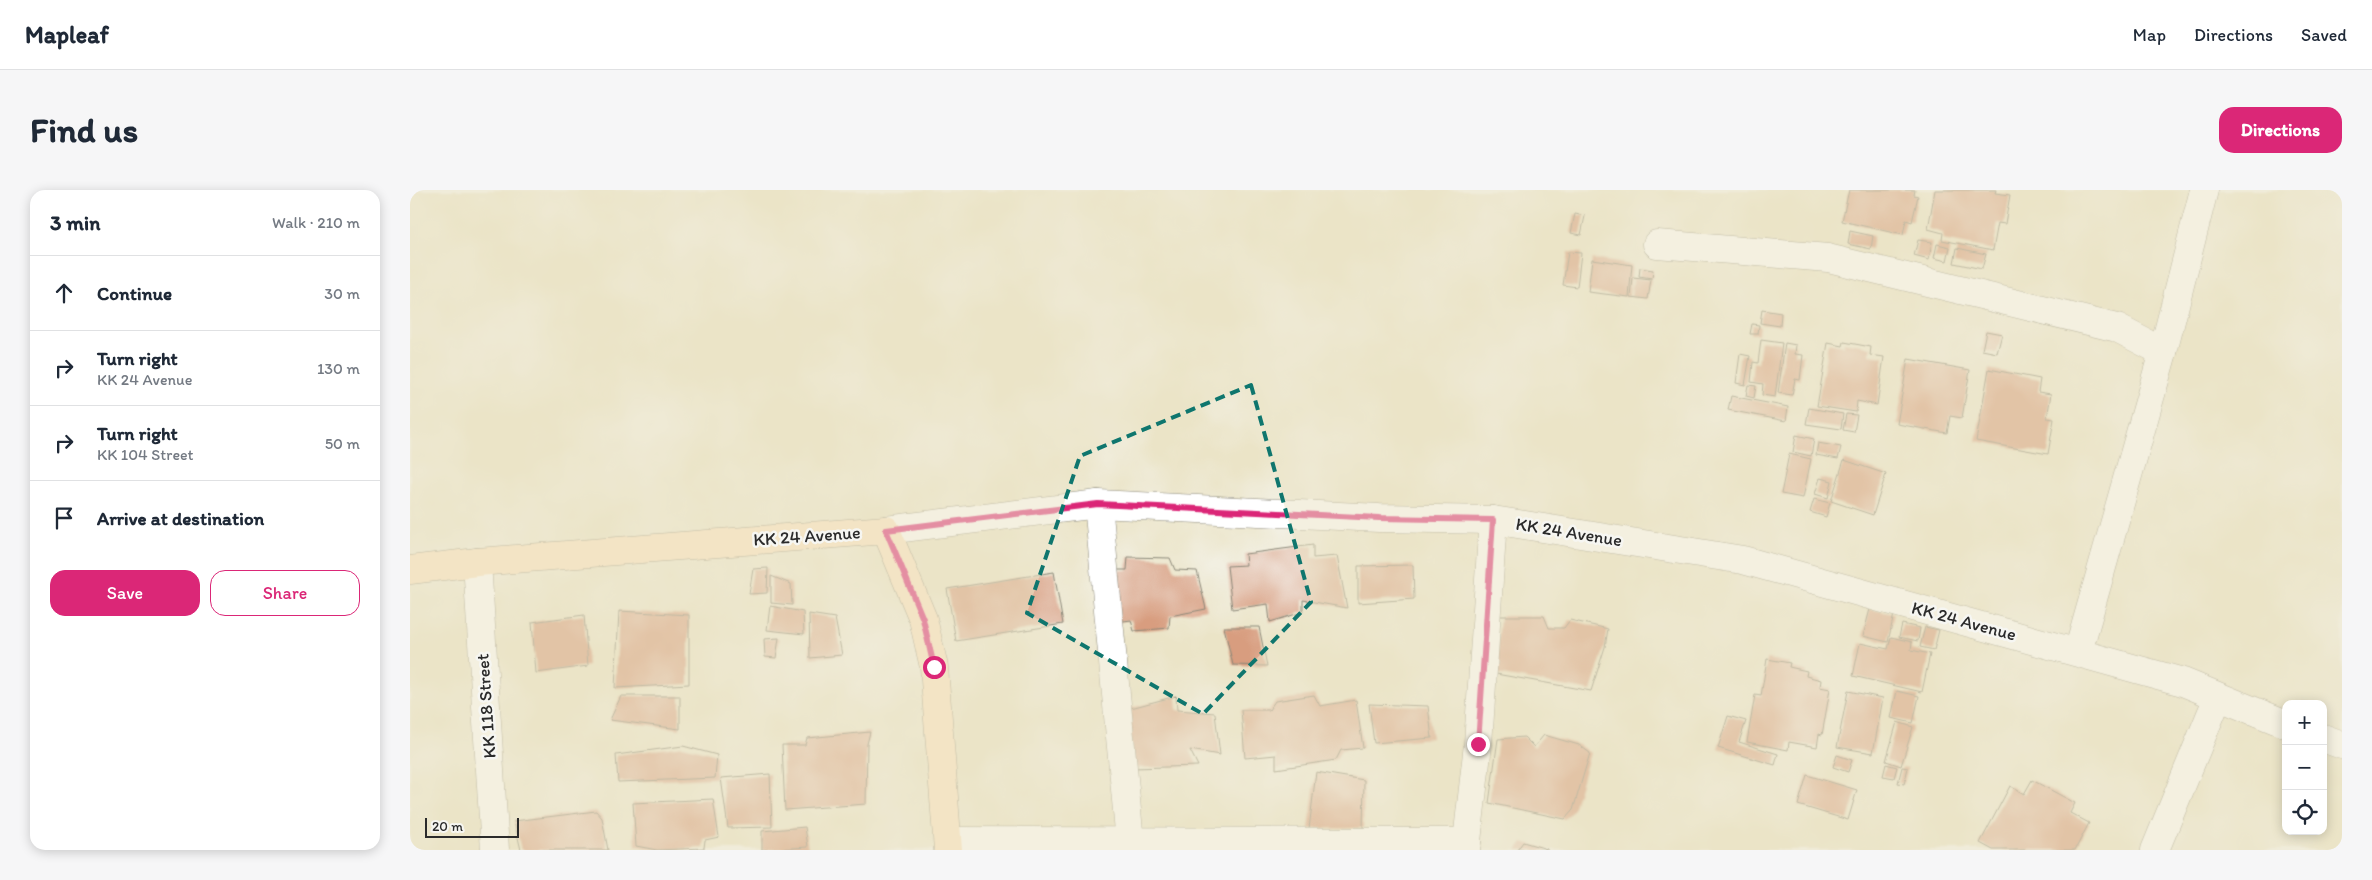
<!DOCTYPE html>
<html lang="en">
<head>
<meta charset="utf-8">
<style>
	:root { --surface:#fff; --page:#f6f6f7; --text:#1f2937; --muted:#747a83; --line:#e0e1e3; --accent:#db2777 }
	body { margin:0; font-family:Itim,sans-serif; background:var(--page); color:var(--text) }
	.controls { position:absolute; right:15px; bottom:15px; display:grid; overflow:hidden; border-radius:10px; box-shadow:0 2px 12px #0003 }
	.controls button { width:45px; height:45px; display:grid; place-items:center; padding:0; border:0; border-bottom:1px solid var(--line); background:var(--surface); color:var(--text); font:25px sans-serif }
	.scale { position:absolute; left:15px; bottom:12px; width:94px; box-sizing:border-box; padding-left:5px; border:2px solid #2b2b2b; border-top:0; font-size:14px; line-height:18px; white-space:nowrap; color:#2b2b2b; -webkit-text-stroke:4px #f6f6f2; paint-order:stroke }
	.stop { position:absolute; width:15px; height:15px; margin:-11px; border:4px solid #db2777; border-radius:50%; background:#fff }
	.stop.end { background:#db2777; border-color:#fff; box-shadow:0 1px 5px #0008 }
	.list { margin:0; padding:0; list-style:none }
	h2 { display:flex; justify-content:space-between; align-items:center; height:65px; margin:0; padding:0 20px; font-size:21px }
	h2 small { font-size:16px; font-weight:400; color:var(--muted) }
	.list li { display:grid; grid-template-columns:32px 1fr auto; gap:15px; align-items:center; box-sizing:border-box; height:75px; padding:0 20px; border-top:1px solid var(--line) }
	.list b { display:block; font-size:19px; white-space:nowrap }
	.list p { margin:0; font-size:16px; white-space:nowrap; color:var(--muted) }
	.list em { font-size:16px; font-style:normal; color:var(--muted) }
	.actions { display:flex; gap:10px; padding:15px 20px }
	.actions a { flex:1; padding:11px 0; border:1px solid var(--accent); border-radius:15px; text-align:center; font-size:18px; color:var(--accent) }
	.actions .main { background:var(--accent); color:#fff }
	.icon { flex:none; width:28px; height:28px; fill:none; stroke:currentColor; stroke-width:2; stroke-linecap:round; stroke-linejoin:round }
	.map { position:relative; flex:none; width:1932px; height:660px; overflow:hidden; border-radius:15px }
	header { display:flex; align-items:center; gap:30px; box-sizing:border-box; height:70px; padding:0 25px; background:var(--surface); border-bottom:1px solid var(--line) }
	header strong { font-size:24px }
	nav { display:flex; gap:28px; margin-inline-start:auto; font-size:18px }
	.intro { display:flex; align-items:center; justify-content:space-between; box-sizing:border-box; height:120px; padding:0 30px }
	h1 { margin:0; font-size:35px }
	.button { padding:12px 22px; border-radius:15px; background:var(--accent); color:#fff; font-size:18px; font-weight:700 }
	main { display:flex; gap:30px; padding:0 30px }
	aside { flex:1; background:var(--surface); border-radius:15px; box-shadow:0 2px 12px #0003 }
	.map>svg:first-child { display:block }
	.building { fill:#d89d7f }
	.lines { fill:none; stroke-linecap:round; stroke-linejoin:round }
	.street-casing { stroke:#8b8879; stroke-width:29 }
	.secondary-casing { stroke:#8b8879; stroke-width:29 }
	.street { stroke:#fff; stroke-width:28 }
	.secondary { stroke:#fde5c4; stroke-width:28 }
	.route { stroke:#db2777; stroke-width:6 }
	.marked { fill:none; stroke:#0f766e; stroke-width:4; stroke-dasharray:10 6; stroke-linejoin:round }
	.labels { text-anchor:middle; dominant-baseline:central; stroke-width:5; stroke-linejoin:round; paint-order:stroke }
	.street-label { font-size:18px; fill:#2b2b2b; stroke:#f6f6f2 }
</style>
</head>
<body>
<header>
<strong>Mapleaf</strong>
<nav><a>Map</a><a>Directions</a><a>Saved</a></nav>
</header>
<div class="intro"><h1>Find us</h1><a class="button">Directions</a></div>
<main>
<aside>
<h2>3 min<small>Walk · 210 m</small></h2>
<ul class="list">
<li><svg class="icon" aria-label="ahead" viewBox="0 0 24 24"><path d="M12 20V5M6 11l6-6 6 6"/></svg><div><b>Continue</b></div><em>30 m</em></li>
<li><svg class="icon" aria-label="right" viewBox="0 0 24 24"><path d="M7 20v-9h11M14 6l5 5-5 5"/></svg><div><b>Turn right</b><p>KK 24 Avenue</p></div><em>130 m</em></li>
<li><svg class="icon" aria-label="right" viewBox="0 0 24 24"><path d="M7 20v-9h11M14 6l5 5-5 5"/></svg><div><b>Turn right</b><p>KK 104 Street</p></div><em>50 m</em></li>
<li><svg class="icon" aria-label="arrive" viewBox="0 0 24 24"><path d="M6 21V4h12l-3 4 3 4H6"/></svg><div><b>Arrive at destination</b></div></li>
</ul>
<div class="actions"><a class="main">Save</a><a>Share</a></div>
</aside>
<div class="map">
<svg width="1932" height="660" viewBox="0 0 1932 660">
	<rect width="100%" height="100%" fill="#f6f6f2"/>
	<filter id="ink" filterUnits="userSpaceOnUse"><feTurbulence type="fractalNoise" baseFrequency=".02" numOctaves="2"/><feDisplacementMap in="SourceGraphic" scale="10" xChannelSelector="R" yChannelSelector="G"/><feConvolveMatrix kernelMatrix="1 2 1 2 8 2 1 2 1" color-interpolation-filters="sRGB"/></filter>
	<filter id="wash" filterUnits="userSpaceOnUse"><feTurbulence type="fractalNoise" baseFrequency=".0096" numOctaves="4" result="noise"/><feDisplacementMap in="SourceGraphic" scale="20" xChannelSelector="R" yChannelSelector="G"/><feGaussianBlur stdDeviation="1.12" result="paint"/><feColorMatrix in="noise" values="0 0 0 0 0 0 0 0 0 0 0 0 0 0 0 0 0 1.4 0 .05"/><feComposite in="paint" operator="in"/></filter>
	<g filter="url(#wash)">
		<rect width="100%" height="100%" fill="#ebe4c7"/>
		<g id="blocks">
			<g class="building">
				<polygon points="1439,0 1505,0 1504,5 1508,6 1502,32 1496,30 1493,45 1432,31"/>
				<polygon points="1525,0 1586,0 1585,3 1600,5 1595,34 1588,33 1583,60 1532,50 1533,43 1518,39"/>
				<polygon points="1165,24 1175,26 1171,45 1161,43"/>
				<polygon points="1440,41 1463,46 1461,59 1438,54"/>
				<polygon points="1508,50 1522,52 1519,70 1504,66"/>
				<polygon points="1527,54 1540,57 1537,71 1524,68"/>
				<polygon points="1547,58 1576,64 1572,79 1544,73"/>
				<polygon points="1158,62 1171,63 1167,97 1153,95"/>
				<polygon points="1182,69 1222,75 1219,107 1178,102"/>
				<polygon points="1230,78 1243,80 1242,89 1229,87"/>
				<polygon points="1223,88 1241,90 1238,109 1221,107"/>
				<polygon points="1352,120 1371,123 1370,136 1350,133"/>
				<polygon points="1342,134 1349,135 1348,144 1340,144"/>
				<polygon points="1576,141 1592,144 1587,163 1572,160"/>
				<polygon points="1351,150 1372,153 1365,207 1352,205 1353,194 1341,192 1343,172 1348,173"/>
				<polygon points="1434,152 1461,157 1460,165 1474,167 1467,215 1447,211 1446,222 1407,216 1418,153 1433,156"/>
				<polygon points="1375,153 1386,155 1385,164 1393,165 1390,190 1385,189 1382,205 1368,203"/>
				<polygon points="1330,164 1340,166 1335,195 1326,193"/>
				<polygon points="1498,169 1560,180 1552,228 1540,226 1537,243 1487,234"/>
				<polygon points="1579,179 1630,189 1628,202 1641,204 1637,228 1644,229 1638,264 1566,251"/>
				<polygon points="1338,195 1346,196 1344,208 1336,206"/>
				<polygon points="1321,206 1378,217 1376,231 1318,220"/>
				<polygon points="1399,218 1433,224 1431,239 1396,234"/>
				<polygon points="1436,224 1447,225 1444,242 1433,240"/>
				<polygon points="1386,245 1404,249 1401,266 1383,262"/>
				<polygon points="1408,253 1431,257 1428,269 1406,265"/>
				<polygon points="1379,264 1401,269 1393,308 1371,304"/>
				<polygon points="1434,270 1476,284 1463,325 1421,311"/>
				<polygon points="1410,288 1422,291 1418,308 1405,304"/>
				<polygon points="1404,309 1420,313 1416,327 1400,322"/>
				<polygon points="903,355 903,368 927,366 937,418 893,410 893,422 860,432 858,414 822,419 817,376 836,375 835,364"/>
				<polygon points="718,367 760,368 765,380 787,381 796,419 760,426 759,438 724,441 721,430 699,433 707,380 717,380"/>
				<polygon points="1003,375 1004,409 948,413 948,376"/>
				<polygon points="358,378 357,403 339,404 343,379"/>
				<polygon points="644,382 653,434 546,451 537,399"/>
				<polygon points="361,386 381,394 382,415 361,413"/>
				<polygon points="360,416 393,422 394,444 357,440"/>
				<polygon points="1460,419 1484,424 1478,452 1453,446"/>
				<polygon points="209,421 279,425 279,494 205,498"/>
				<polygon points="399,424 425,428 432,465 400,468"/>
				<polygon points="174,425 178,476 126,483 122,432"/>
				<polygon points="1090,426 1134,426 1139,438 1154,438 1160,430 1198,439 1195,457 1181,501 1086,484"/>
				<polygon points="1492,434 1510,438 1508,451 1489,447"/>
				<polygon points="814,437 849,437 857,476 823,475"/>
				<polygon points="1515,437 1529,440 1524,460 1510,457"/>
				<polygon points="1481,447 1502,452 1501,460 1520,464 1512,502 1443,486 1450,453 1478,459"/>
				<polygon points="369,448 366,468 355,467 354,449"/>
				<polygon points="1357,469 1380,473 1379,477 1397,481 1396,486 1411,490 1410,497 1420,499 1412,545 1409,544 1407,557 1379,552 1378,560 1337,552 1345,505 1351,506"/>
				<polygon points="1438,501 1473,508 1463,563 1427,557"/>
				<polygon points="1487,501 1509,506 1503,533 1481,528"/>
				<polygon points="904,505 910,516 946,510 953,558 931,560 926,570 866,579 866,565 835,568 831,520 859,520 865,511"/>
				<polygon points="211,506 270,506 270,539 200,530"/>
				<polygon points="766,506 767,520 805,523 810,565 780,560 788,576 724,578 717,519"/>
				<polygon points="959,514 1018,516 1022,548 964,553"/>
				<polygon points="1318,526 1336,531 1329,552 1368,564 1365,575 1308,558"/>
				<polygon points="1487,532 1503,537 1491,576 1476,571"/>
				<polygon points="460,542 457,554 456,614 375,620 372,555 395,555 397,548"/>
				<polygon points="1134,545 1169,555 1180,563 1163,620 1155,629 1079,613 1088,549 1114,547 1124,557"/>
				<polygon points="273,556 307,565 305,588 208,592 206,565"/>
				<polygon points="1427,565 1442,570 1438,582 1423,577"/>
				<polygon points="1476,574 1487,577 1484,588 1473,586"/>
				<polygon points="1492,577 1498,578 1494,594 1488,593"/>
				<polygon points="906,582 954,590 953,638 899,639"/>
				<polygon points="360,584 362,637 318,638 311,588"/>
				<polygon points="1397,585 1447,600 1438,630 1388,615"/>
				<polygon points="1622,590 1665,613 1660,623 1679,633 1665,660 1583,660 1570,653 1600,596 1614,604"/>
				<polygon points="303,609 309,647 295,650 294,658 247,660 226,656 223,613"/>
				<polygon points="186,621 192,628 198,660 111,660 104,631"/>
				<polygon points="395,637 398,657 352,660 352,641"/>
				<polygon points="1113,652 1137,659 1137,660 1107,660"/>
			</g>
		</g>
	</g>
	<g filter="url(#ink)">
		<use href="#blocks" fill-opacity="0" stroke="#8b8879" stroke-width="1"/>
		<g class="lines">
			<defs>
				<g id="street">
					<polyline points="1247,54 1418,68 1707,138 1753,162"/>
					<polyline points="688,314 720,652"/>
					<polyline points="476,340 688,314 969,328 1083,330 1333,370 1773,492 1876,534"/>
					<polyline points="67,372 85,660"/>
					<polyline points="1668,462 1753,162 1794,0"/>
					<polyline points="1913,548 1932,555"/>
					<polyline points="538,651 1057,652"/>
					<polyline points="1056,660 1068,554 1083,330"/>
					<polyline points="1745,660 1808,507"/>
				</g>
				<polyline id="secondary" points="0,380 67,372 476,340 513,429 524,477 538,660"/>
			</defs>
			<use href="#street" class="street-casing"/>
			<use href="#secondary" class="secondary-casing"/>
			<use href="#street" class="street"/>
			<use href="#secondary" class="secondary"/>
		</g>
	</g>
	<g class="lines" filter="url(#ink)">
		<polyline class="route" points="524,477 513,429 476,340 688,314 969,328 1083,330 1068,554"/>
	</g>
	<path d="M0 0H1932V660H0ZM 841,195 L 901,412 L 793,524 L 617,423 L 670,266 Z" fill="#ebe4c7" fill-opacity=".55" fill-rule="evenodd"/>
	<path class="marked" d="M 841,195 L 901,412 L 793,524 L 617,423 L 670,266 Z"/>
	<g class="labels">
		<g class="street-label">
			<text transform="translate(1159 342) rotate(9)">KK 24 Avenue</text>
			<text transform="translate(397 346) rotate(-4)">KK 24 Avenue</text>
			<text transform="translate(1554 431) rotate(15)">KK 24 Avenue</text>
			<text transform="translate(76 516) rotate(-94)">KK 118 Street</text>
		</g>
	</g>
</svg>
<div class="controls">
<button>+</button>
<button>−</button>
<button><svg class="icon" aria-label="locate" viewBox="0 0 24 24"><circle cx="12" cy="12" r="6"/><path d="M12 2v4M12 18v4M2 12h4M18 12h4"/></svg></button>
</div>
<div class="scale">20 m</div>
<div class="stop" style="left:524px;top:477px"></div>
<div class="stop end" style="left:1068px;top:554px"></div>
</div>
</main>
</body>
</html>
